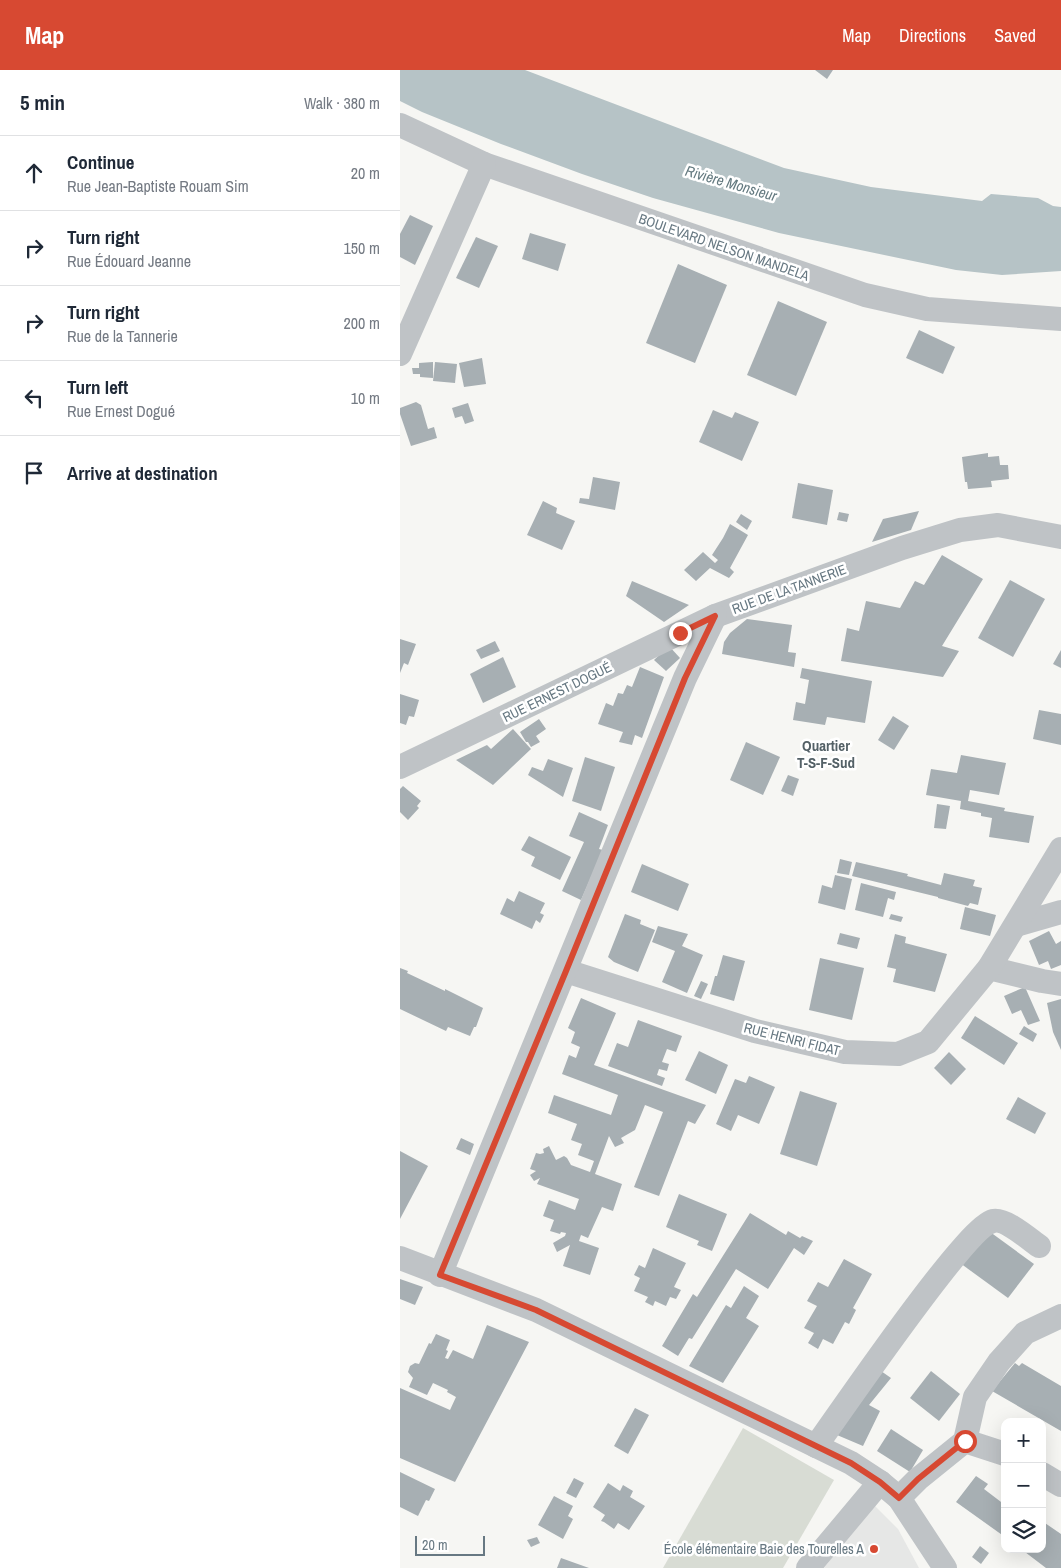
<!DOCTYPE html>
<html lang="en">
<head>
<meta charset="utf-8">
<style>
	:root { --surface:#fff; --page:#f2f2f3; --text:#1f2937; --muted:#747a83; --line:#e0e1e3; --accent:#d74932 }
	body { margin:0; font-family:"Archivo Narrow",sans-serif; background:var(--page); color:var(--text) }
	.controls { position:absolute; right:15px; bottom:15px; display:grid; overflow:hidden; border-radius:10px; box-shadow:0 5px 20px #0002 }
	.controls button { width:45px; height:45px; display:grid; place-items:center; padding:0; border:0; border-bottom:1px solid var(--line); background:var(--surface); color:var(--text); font:25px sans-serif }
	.scale { position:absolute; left:15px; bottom:12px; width:70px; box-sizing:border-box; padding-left:5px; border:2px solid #677882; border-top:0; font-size:14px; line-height:18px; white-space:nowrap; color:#677882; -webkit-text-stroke:4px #fff; paint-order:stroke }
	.stop { position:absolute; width:15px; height:15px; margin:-11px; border:4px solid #d74932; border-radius:50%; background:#fff }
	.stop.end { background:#d74932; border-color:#fff; box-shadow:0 1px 5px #0008 }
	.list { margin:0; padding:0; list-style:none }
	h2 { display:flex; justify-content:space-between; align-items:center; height:65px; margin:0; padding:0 20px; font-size:21px }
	h2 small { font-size:16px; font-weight:400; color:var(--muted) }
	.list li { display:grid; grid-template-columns:32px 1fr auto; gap:15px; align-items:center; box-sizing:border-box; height:75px; padding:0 20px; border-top:1px solid var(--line) }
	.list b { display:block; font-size:19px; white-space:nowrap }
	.list p { margin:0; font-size:16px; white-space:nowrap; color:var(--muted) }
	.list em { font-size:16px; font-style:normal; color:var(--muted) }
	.icon { flex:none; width:28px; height:28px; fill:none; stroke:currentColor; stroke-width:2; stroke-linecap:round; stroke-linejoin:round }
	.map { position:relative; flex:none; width:661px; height:1498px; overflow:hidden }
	header { display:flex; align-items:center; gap:30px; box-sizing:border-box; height:70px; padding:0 25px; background:var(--accent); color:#fff }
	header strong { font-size:24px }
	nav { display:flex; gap:28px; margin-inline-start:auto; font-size:18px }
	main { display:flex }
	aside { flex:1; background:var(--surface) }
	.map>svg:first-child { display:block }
	.built { fill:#e6e7e6 }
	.green { fill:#d8dcd4 }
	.water { fill:#b6c3c6 }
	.building { fill:#a7afb3 }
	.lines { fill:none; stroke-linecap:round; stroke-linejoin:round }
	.minor { stroke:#bfc3c6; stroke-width:24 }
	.route { stroke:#d74932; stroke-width:6 }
	.poi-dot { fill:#d74932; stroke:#fff; stroke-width:2 }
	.labels { text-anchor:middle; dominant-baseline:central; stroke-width:5; stroke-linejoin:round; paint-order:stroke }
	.street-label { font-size:14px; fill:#677882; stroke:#fff }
	.poi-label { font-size:14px; fill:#677882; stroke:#fff; text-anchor:end }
	.water-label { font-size:15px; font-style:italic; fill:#63797f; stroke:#fff }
	.neighbourhood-label { font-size:15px; font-weight:bold; fill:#546167; stroke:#fff }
</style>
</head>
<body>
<header>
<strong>Map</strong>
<nav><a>Map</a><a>Directions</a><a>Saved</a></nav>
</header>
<main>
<aside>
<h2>5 min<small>Walk · 380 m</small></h2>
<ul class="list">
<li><svg class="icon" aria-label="ahead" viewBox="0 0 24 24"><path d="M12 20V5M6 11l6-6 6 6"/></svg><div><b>Continue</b><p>Rue Jean-Baptiste Rouam Sim</p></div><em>20 m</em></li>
<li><svg class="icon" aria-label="right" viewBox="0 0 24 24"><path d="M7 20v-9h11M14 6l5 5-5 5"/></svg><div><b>Turn right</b><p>Rue Édouard Jeanne</p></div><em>150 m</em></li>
<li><svg class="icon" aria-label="right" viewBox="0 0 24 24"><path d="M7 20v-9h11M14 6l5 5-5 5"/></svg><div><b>Turn right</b><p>Rue de la Tannerie</p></div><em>200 m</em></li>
<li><svg class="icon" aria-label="left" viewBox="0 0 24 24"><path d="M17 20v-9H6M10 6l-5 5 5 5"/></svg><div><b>Turn left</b><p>Rue Ernest Dogué</p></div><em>10 m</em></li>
<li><svg class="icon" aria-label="arrive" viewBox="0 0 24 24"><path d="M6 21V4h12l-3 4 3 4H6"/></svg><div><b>Arrive at destination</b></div></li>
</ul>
</aside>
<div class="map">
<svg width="661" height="1498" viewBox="0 0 661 1498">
	<rect width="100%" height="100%" fill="#f6f6f3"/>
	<polygon class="built" points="473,1434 498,1459 519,1498 424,1498"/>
	<polygon class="green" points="343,1358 434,1410 383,1498 263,1498"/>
	<polygon class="water" points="0,0 125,0 384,98 471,117 582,131 591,124 638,128 653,136 661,137 661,201 602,205 556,200 379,163 253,128 182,104 101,74 22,42 0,31"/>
	<g class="building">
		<polygon points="415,0 433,0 427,9"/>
		<polygon points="10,145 33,156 15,195 0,187 0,164"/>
		<polygon points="130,163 166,174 158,201 122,189"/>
		<polygon points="76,167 98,176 79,218 56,208"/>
		<polygon points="278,194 327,215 295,293 246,273"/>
		<polygon points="378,231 427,252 396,326 347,305"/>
		<polygon points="519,260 555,277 543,304 506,288"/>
		<polygon points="82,288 86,314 64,317 59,293"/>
		<polygon points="33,292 33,308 20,307 20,304 13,304 12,298 19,298 19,293"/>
		<polygon points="35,292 57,294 55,313 33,311"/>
		<polygon points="16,332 21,335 28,359 34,357 37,368 11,376 0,344 0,338"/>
		<polygon points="68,333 74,351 65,354 62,346 55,348 52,338"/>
		<polygon points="313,340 332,348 335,342 359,352 342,391 299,372"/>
		<polygon points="588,383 588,387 599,386 600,395 608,395 609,409 591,411 592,417 568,419 567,412 565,412 562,387"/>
		<polygon points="193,407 220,412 215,440 179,433 180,428 189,429"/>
		<polygon points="398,413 433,420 427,455 392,448"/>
		<polygon points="143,431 157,438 156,443 175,451 162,480 127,465"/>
		<polygon points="519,441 511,460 472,472 483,449"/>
		<polygon points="439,442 449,444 447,452 437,450"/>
		<polygon points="341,444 352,451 347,460 336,452"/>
		<polygon points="330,454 348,465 330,498 334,502 329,508 310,498 296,511 284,500 303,482 315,493 318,490 312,485 323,468"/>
		<polygon points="542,485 583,509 542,576 559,581 543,607 441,591 447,558 459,561 466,531 500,538 515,511 524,515"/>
		<polygon points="610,510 645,529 613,587 578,568"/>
		<polygon points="232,511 289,535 264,552 226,526"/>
		<polygon points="347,549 392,555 388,582 396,583 394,597 322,584 324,572 330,563"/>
		<polygon points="0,569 16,574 8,595 4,593 0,603"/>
		<polygon points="95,571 100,581 81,589 76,580"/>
		<polygon points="269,576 280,588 266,601 254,590"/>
		<polygon points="661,580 661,598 653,594"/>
		<polygon points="103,587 116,617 83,633 70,604"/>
		<polygon points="240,597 264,607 242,668 235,665 232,675 219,672 223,662 198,654 206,633 213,636 218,623 223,624 227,615 232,617"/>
		<polygon points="402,598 472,611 465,653 427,647 425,655 393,650 396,632 405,634 409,610 400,608"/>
		<polygon points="0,624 19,630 14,647 9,646 6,655 0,653"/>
		<polygon points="639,640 661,644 661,675 633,669"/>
		<polygon points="493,646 509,656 494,680 478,670"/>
		<polygon points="139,649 146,659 136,666 140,672 131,677 128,672 126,672 120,662"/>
		<polygon points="113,659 131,679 93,715 56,690 87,675 91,679"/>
		<polygon points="346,672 380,687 363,725 330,710"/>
		<polygon points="561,685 606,693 599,725 570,720 568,731 605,738 604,741 634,746 629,773 589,767 592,748 581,746 581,743 560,739 561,731 526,725 531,699 557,703"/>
		<polygon points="185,687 215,697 201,741 172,731"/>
		<polygon points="148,689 173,698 163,727 128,705 132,697 143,701"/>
		<polygon points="388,705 399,709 393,726 381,721"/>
		<polygon points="3,716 21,731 17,736 19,738 8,750 0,742 0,719"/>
		<polygon points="537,734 550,736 546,759 534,758"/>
		<polygon points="179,742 208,755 199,779 203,780 181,830 162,821 184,772 169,766"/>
		<polygon points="129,766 171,787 160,810 131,796 135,787 121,780"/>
		<polygon points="440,789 452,792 449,805 437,803"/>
		<polygon points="456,792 508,804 507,806 541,815 544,803 575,810 573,816 582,818 578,835 570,833 568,836 538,828 538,827 452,806"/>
		<polygon points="242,794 289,814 278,841 231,822"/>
		<polygon points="435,805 452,809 445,840 418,833 422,815 432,818"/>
		<polygon points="461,813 496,822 494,830 488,828 483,847 455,840"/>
		<polygon points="119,821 145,833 140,843 144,845 140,853 136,850 132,859 100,844 107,828 114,832"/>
		<polygon points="565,837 596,845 590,866 560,859"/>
		<polygon points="225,844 241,850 240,854 255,860 238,902 214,892 208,887"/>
		<polygon points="491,844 503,847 501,852 489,849"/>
		<polygon points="258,856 288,864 282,876 303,885 287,923 262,912 275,881 252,872"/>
		<polygon points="649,861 656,874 661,871 661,895 651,899 648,891 639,895 629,871"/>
		<polygon points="440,863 460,868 457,879 437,874"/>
		<polygon points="495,864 506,867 505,873 547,884 535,922 493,912 496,899 487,897"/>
		<polygon points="323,885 345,891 334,931 310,924 315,906 317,906"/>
		<polygon points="420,888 464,898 452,950 409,940"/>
		<polygon points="0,898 8,901 7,903 45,921 45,919 83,938 76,957 74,957 70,966 48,957 46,961 0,939"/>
		<polygon points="301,911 308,914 301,929 294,926"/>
		<polygon points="625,917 640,951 628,955 621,940 612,944 604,926"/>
		<polygon points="181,928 216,943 194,995 306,1035 295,1054 288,1051 259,1126 234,1117 263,1042 245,1035 235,1060 221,1068 224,1073 215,1077 209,1066 195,1104 222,1114 213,1141 202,1137 188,1168 181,1165 179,1171 199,1178 190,1205 163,1196 170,1175 157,1182 153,1173 165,1166 166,1163 161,1162 160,1164 150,1161 154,1150 143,1146 149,1130 175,1140 179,1129 137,1114 140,1108 134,1111 130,1105 136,1101 130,1099 136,1083 140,1084 144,1083 143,1079 149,1076 156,1090 164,1086 167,1088 171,1095 190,1102 194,1091 178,1085 182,1074 171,1070 177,1054 148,1043 154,1025 211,1045 218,1025 162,1004 169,985 176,988 180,977 171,973 175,962 168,958"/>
		<polygon points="661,929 661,980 653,962 647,933"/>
		<polygon points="575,946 618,973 604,995 561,968"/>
		<polygon points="238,950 282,966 276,982 267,979 262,992 269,994 267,1001 259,999 257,1005 265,1008 262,1016 208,996 217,973 228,977"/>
		<polygon points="624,956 637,964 633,972 619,964"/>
		<polygon points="299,981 328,995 316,1024 285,1010"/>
		<polygon points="549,982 566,999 551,1015 534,998"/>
		<polygon points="349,1006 375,1017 359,1054 338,1045 331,1061 316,1054 335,1009 346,1013"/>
		<polygon points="400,1021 437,1033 417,1096 380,1084"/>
		<polygon points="618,1027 646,1043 635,1064 606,1049"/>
		<polygon points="61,1068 74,1074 70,1085 56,1079"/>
		<polygon points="0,1081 28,1096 0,1149"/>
		<polygon points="279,1124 327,1144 312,1181 297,1175 299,1171 266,1157"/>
		<polygon points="350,1143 386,1165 388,1161 400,1168 402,1166 413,1171 404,1185 394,1178 368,1219 336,1199 292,1269 289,1268 278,1286 262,1276 293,1224 297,1227"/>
		<polygon points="586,1159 634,1194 608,1228 560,1193"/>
		<polygon points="253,1178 286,1193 274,1217 281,1220 276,1229 270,1227 266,1236 255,1231 253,1236 245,1232 248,1227 234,1221 240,1208 234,1205 239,1195 245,1198"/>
		<polygon points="444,1189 472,1204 453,1238 456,1240 449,1254 445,1252 433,1274 423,1269 418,1279 408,1273 414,1263 404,1258 417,1236 407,1231 418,1212 428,1217"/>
		<polygon points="0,1209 23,1217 15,1235 0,1229"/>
		<polygon points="344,1216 359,1226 346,1248 359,1256 323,1313 289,1296 326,1235 331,1238"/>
		<polygon points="87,1255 129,1272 55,1412 0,1388 0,1318 50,1340 56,1327 47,1322 48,1320 33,1313 27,1325 9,1317 13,1308 8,1302 10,1296 15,1293 19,1294 29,1273 31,1274 36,1264 50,1270 46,1280 48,1281 45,1288 48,1289 53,1280 73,1289"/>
		<polygon points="615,1293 619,1296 622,1293 661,1316 661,1361 592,1321"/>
		<polygon points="481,1301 491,1308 469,1335 480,1341 463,1376 437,1365"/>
		<polygon points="531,1301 560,1324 539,1351 510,1328"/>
		<polygon points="235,1338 249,1345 228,1384 214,1376"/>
		<polygon points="491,1359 523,1380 510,1402 477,1381"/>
		<polygon points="0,1402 35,1419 29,1431 26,1430 18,1446 0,1437"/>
		<polygon points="576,1406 588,1414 584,1419 605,1435 605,1467 556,1432"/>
		<polygon points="174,1408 184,1413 176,1428 166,1423"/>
		<polygon points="208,1413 220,1421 223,1415 233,1421 230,1427 245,1436 229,1460 218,1453 214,1459 204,1452 201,1451 205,1445 193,1437"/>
		<polygon points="154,1426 173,1436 168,1446 173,1449 163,1469 138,1455"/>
		<polygon points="642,1451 661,1464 661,1498 646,1498 621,1479 642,1479"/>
		<polygon points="137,1467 140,1473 131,1477 127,1470"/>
		<polygon points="580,1476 589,1483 581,1494 572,1487"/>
		<polygon points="161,1488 189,1498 157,1498"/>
	</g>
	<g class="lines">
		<g class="minor">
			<polyline points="0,55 84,94 465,225 527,239 661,249"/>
			<polyline points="0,284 84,94"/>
			<polyline points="0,697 315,546 502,478 560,460 598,455 661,467"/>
			<polyline points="616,855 661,842"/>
			<polyline points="589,898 642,911 661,914"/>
			<polyline points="166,901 355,961 445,982 498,984 528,972 589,898 661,779"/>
			<polyline points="0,1188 136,1240 451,1393 480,1412 499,1428 545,1498"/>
			<polyline points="40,1205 285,608 315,546"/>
			<polyline points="565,1371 605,1384"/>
			<path d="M 416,1376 C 440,1343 566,1157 593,1151 C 605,1148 629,1169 639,1176"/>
			<polyline points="642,1404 661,1415"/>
			<polyline points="499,1428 518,1409 565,1371 575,1327 599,1292 625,1263 661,1246"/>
			<polyline points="408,1498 480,1412"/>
		</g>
	</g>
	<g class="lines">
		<polyline class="route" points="280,563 315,546 285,608 166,901 40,1205 136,1240 451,1393 480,1412 499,1428 518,1409 565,1371"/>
	</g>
	<circle class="poi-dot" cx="474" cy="1479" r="5"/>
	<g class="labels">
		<g class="street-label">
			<text transform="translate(324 177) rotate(19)">BOULEVARD NELSON MANDELA</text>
			<text transform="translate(389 519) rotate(-20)">RUE DE LA TANNERIE</text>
			<text transform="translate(157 622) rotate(-26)">RUE ERNEST DOGUÉ</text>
			<text transform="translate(392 969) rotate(14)">RUE HENRI FIDAT</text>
		</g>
		<g class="poi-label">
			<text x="464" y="1479">École élémentaire Baie des Tourelles A</text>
		</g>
		<g class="water-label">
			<text transform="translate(331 113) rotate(16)">Rivière Monsieur</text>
		</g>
		<g class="neighbourhood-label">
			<text x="426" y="675">Quartier<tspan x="426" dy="17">T-S-F-Sud</tspan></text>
		</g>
	</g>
</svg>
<div class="controls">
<button>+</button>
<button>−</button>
<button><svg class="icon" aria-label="layers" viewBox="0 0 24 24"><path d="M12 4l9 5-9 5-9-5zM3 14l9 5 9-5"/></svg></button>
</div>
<div class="scale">20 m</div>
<div class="stop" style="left:565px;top:1371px"></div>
<div class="stop end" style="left:280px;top:563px"></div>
</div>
</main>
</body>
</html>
